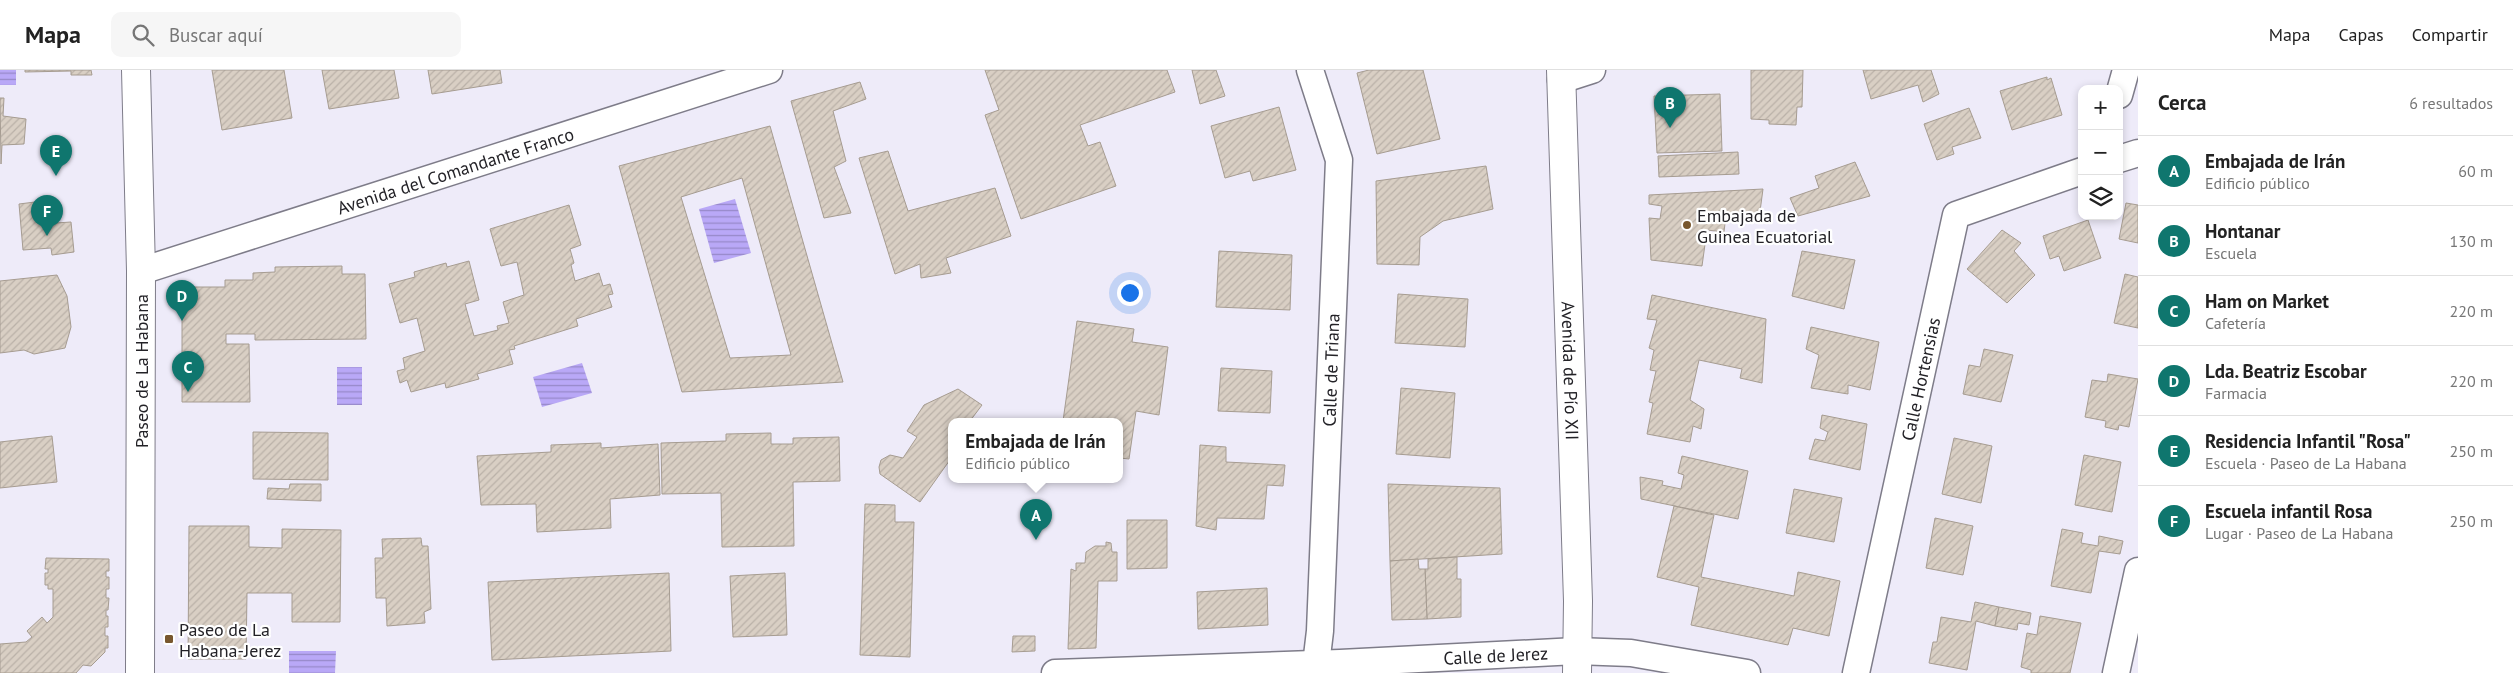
<!DOCTYPE html>
<html lang="es">
<head>
<meta charset="utf-8">
<style>
	:root { --surface:#fff; --page:#f6f6f6; --text:#222; --muted:#767676; --line:#e0e0e0; --accent:#0f766e }
	body { margin:0; font-family:"PT Sans",sans-serif; background:var(--page); color:var(--text) }
	.controls { position:absolute; right:15px; top:15px; display:grid; overflow:hidden; border-radius:10px; box-shadow:0 2px 8px #0003 }
	.controls button { width:45px; height:45px; display:grid; place-items:center; padding:0; border:0; border-bottom:1px solid var(--line); background:var(--surface); color:var(--text); font:25px sans-serif }
	.you { position:absolute; left:1129px; top:222px; width:18px; height:18px; margin:-12px; border:4px solid #fff; border-radius:50%; background:#1a73e8; box-shadow:0 0 0 8px #1a73e833 }
	.badge { display:grid; place-items:center; width:32px; height:32px; border-radius:50%; background:var(--accent); color:#fff; font-size:16px; font-weight:700 }
	.pin { position:absolute; translate:-50% -41px; filter:drop-shadow(0 1px 2px #0008) }
	.pin::after { content:''; position:absolute; top:26px; width:18px; height:15px; background:inherit; clip-path:polygon(0 0,100% 0,50% 100%) }
	.popup { position:absolute; left:948px; top:348px; width:175px; height:65px; box-sizing:border-box; display:grid; place-content:center; border-radius:10px; background:var(--surface); filter:drop-shadow(0 1px 4px #0005); font-size:16px; white-space:nowrap; color:var(--muted) }
	.popup b { font-size:19px; color:var(--text) }
	.popup::after { content:''; position:absolute; left:50%; top:100%; margin-left:-10px; border:10px solid transparent; border-top-color:var(--surface) }
	.list { margin:0; padding:0; list-style:none }
	h2 { display:flex; justify-content:space-between; align-items:center; height:65px; margin:0; padding:0 20px; font-size:21px }
	h2 small { font-size:16px; font-weight:400; color:var(--muted) }
	.list li { display:grid; grid-template-columns:32px 1fr auto; gap:15px; align-items:center; box-sizing:border-box; height:70px; padding:0 20px; border-top:1px solid var(--line) }
	.list b { display:block; font-size:19px; white-space:nowrap }
	.list p { margin:0; font-size:16px; white-space:nowrap; color:var(--muted) }
	.list em { font-size:16px; font-style:normal; color:var(--muted) }
	.icon { flex:none; width:28px; height:28px; fill:none; stroke:currentColor; stroke-width:2; stroke-linecap:round; stroke-linejoin:round }
	.map { position:relative; flex:none; width:2138px; height:603px; overflow:hidden }
	header { display:flex; align-items:center; gap:30px; box-sizing:border-box; height:70px; padding:0 25px; background:var(--surface); border-bottom:1px solid var(--line) }
	header strong { font-size:24px }
	nav { display:flex; gap:28px; margin-inline-start:auto; font-size:18px }
	.search { width:350px; height:45px; background:var(--page); display:flex; align-items:center; gap:12px; box-sizing:border-box; padding:0 18px; border-radius:10px; color:var(--muted); font-size:19px }
	main { display:flex }
	aside { flex:1; background:var(--surface) }
	.map>svg:first-child { display:block }
	.water { fill:url(#water-rules) }
	.building { fill:url(#building-hatch); stroke:#a69c91; fill-rule:evenodd }
	.lines { fill:none; stroke-linecap:round; stroke-linejoin:round }
	.minor-casing { stroke:#7e7c89; stroke-width:29 }
	.tertiary-casing { stroke:#7e7c89; stroke-width:30 }
	.secondary-casing { stroke:#7e7c89; stroke-width:30 }
	.minor { stroke:#fff; stroke-width:26 }
	.tertiary { stroke:#fff; stroke-width:28 }
	.secondary { stroke:#fff; stroke-width:28 }
	.poi-dot { fill:#78572e; stroke:#fff; stroke-width:2 }
	.labels { text-anchor:middle; dominant-baseline:central; stroke-width:4.5; stroke-linejoin:round; paint-order:stroke }
	.street-label { font-size:18px; fill:#232227; stroke:#fff }
	.poi-label { font-size:18px; fill:#232227; stroke:#fff; text-anchor:start }
</style>
</head>
<body>
<header>
<strong>Mapa</strong>
<div class="search"><svg class="icon" aria-label="search" viewBox="0 0 24 24"><circle cx="10" cy="10" r="6"/><path d="M15 15l6 6"/></svg>Buscar aquí</div>
<nav><a>Mapa</a><a>Capas</a><a>Compartir</a></nav>
</header>
<main>
<div class="map">
<svg width="2138" height="603" viewBox="0 0 2138 603">
	<defs>
		<pattern id="water-rules" width="6" height="5" patternUnits="userSpaceOnUse" patternTransform="scale(1.25)"><rect width="6" height="5" fill="#b9a8f7"/><path d="M0 2.5h6" fill="none" stroke="#9688c8"/></pattern>
		<pattern id="building-hatch" width="6" height="6" patternUnits="userSpaceOnUse" patternTransform="scale(1.25)"><rect width="6" height="6" fill="#d9cfc4"/><path d="M-1 1l2-2M0 6l6-6M5 7l2-2" fill="none" stroke="#bab1a8"/></pattern>
	</defs>
	<rect width="100%" height="100%" fill="#eeebf9"/>
	<g class="water">
		<rect x="0" y="0" width="16" height="15"/>
		<polygon points="735,129 751,183 714,193 699,139"/>
		<polygon points="582,293 592,323 542,337 533,307"/>
		<rect x="337" y="297" width="25" height="38"/>
		<polygon points="289,581 336,581 335,603 289,603"/>
	</g>
	<g class="building">
		<polygon points="25,0 91,0 92,5 71,5 71,1 25,2"/>
		<polygon points="212,0 284,0 292,48 222,60"/>
		<polygon points="322,0 394,0 399,28 329,39"/>
		<polygon points="428,0 500,0 502,13 432,24"/>
		<polygon points="985,0 1167,0 1175,22 1080,55 1088,76 1100,72 1116,116 1021,149 985,45 999,40"/>
		<polygon points="1192,0 1216,0 1225,26 1200,34"/>
		<polygon points="1369,0 1423,0 1440,69 1377,84 1357,3"/>
		<polygon points="1751,0 1803,0 1802,37 1797,37 1796,55 1769,54 1769,50 1751,49"/>
		<polygon points="1863,0 1931,0 1939,24 1923,32 1918,15 1871,29"/>
		<polygon points="2047,7 2047,10 2051,8 2062,45 2012,60 2000,21"/>
		<polygon points="860,12 866,29 833,41 846,91 834,97 851,143 824,148 791,31"/>
		<polygon points="1720,24 1722,81 1657,83 1654,26"/>
		<polygon points="0,28 4,28 3,46 26,49 24,74 2,75 1,94"/>
		<polygon points="1279,37 1296,100 1253,111 1250,101 1225,108 1211,56"/>
		<polygon points="1969,38 1981,68 1952,77 1954,84 1937,90 1924,54"/>
		<path d="M 770,56 L 843,312 L 682,322 L 619,96 ZM 742,108 L 791,285 L 730,288 L 681,127 Z"/>
		<polygon points="888,81 908,141 995,118 1011,166 946,188 951,203 921,208 920,194 895,204 859,88"/>
		<polygon points="1738,82 1739,104 1659,107 1658,86"/>
		<polygon points="1855,92 1870,126 1798,146 1790,128 1819,118 1815,106"/>
		<polygon points="1486,96 1493,139 1443,151 1420,167 1419,195 1377,194 1376,111"/>
		<polygon points="1763,119 1759,149 1726,145 1724,162 1707,160 1702,196 1651,190 1649,148 1660,149 1662,136 1649,134 1649,125"/>
		<polygon points="43,131 45,145 55,144 56,153 71,152 74,182 52,185 51,178 23,180 19,134"/>
		<polygon points="2126,133 2138,135 2138,173 2119,169"/>
		<polygon points="569,135 581,175 570,179 574,193 571,195 575,211 599,203 603,216 610,214 613,224 608,225 612,237 576,249 578,256 514,276 515,279 509,280 513,294 477,304 479,309 446,318 445,313 411,322 407,310 400,313 397,301 405,299 403,288 425,281 417,248 400,253 389,214 415,207 414,202 446,193 447,197 469,191 479,230 465,234 474,266 498,260 497,256 509,253 503,232 524,225 517,192 501,196 490,159"/>
		<polygon points="2088,150 2101,188 2064,201 2059,186 2050,189 2043,166"/>
		<polygon points="2002,160 2021,173 2014,181 2035,205 2007,233 1967,199"/>
		<polygon points="1219,181 1292,185 1290,240 1216,237"/>
		<polygon points="1802,181 1855,190 1844,239 1792,226"/>
		<polygon points="342,196 342,204 365,204 366,269 255,270 255,264 226,264 226,274 249,274 250,332 182,332 182,229 194,229 194,217 225,217 225,210 253,210 253,203 275,202 275,197"/>
		<polygon points="2125,204 2138,207 2138,258 2114,253"/>
		<polygon points="57,205 67,226 71,257 65,278 34,284 24,280 0,283 0,211"/>
		<polygon points="1398,224 1468,229 1465,277 1395,273"/>
		<polygon points="1652,225 1766,249 1762,313 1740,308 1742,299 1699,290 1690,330 1704,339 1701,359 1693,356 1690,372 1647,364 1653,333 1649,332 1656,301 1650,300 1654,280 1649,278 1657,250 1647,249"/>
		<polygon points="1077,251 1134,259 1132,272 1168,277 1159,345 1136,341 1129,389 1120,388 1120,351 1063,351"/>
		<polygon points="1811,257 1879,272 1870,320 1848,315 1848,324 1811,318 1819,285 1806,279"/>
		<polygon points="1984,279 2013,285 2001,332 1963,324 1969,295 1980,297"/>
		<polygon points="1221,298 1272,301 1270,343 1218,341"/>
		<polygon points="2108,304 2138,309 2129,357 2119,355 2118,360 2105,357 2106,351 2085,347 2092,310 2107,312"/>
		<polygon points="1401,318 1455,323 1450,388 1396,384"/>
		<polygon points="958,319 982,335 970,351 952,351 952,387 920,432 880,404 879,397 881,390 890,385 903,388 917,367 907,361 924,335"/>
		<polygon points="1822,345 1867,354 1860,400 1809,389 1815,369 1825,371 1828,362 1820,358"/>
		<polygon points="253,362 328,363 328,410 253,409"/>
		<polygon points="771,363 771,374 793,374 793,368 839,367 840,411 793,412 794,476 722,477 721,423 662,424 661,373 726,371 726,364"/>
		<polygon points="52,366 57,412 0,418 0,372"/>
		<polygon points="1954,368 1992,376 1981,433 1942,424"/>
		<polygon points="601,373 601,378 658,374 660,425 610,429 611,458 537,462 536,434 481,435 477,386 551,382 551,375"/>
		<polygon points="1200,375 1226,377 1226,392 1285,395 1283,416 1267,415 1264,449 1217,448 1216,460 1196,456"/>
		<polygon points="2084,385 2121,392 2112,442 2075,435"/>
		<polygon points="1682,386 1748,401 1738,449 1641,429 1640,407 1663,411 1662,415 1681,419 1684,405 1678,403"/>
		<polygon points="290,414 321,414 321,431 267,429 268,418 289,419"/>
		<polygon points="1388,414 1500,418 1502,484 1390,491"/>
		<polygon points="1794,419 1842,428 1834,472 1786,463"/>
		<polygon points="865,434 895,435 895,452 914,452 910,587 860,585"/>
		<polygon points="1674,436 1714,445 1701,507 1794,526 1798,502 1840,511 1829,566 1793,558 1788,575 1691,555 1699,517 1657,507"/>
		<polygon points="1935,448 1973,456 1963,505 1926,498"/>
		<polygon points="1127,450 1167,450 1167,498 1127,499"/>
		<polygon points="189,456 249,456 249,477 282,478 282,459 341,460 340,552 292,552 292,523 247,523 246,589 188,589"/>
		<polygon points="2062,459 2083,463 2081,473 2098,476 2099,466 2123,471 2120,484 2099,481 2091,523 2051,516"/>
		<polygon points="421,468 422,476 428,476 431,539 424,542 425,553 387,556 386,528 376,528 375,488 383,488 382,469"/>
		<polygon points="1106,472 1111,473 1112,482 1117,482 1117,511 1098,511 1096,578 1068,579 1071,499 1076,501 1076,493 1085,493 1086,482 1095,476 1106,476"/>
		<polygon points="1457,487 1457,509 1461,509 1461,547 1427,549 1425,499 1428,499 1428,489"/>
		<polygon points="46,488 109,489 109,501 106,501 106,507 109,507 109,519 106,519 106,528 109,528 108,540 106,540 106,546 108,546 108,557 105,557 105,566 108,566 108,578 105,578 105,582 91,596 83,595 76,603 0,603 0,574 26,572 32,567 27,561 42,547 47,553 53,547 53,519 48,519 48,515 45,515 45,503 48,503 48,499 45,499"/>
		<polygon points="1418,489 1419,499 1425,499 1427,549 1392,550 1390,491"/>
		<polygon points="669,503 671,581 492,590 488,512"/>
		<polygon points="785,503 787,565 733,567 730,506"/>
		<polygon points="1267,518 1268,555 1198,559 1197,522"/>
		<polygon points="1975,532 1999,537 1995,556 1976,551 1967,600 1929,593 1933,572 1937,572 1941,547 1971,552"/>
		<polygon points="1999,537 2031,543 2029,555 2018,553 2017,560 1995,556"/>
		<polygon points="2040,546 2081,553 2070,603 2031,603 2031,600 2021,597 2027,563 2037,565"/>
		<polygon points="1013,566 1035,566 1035,581 1012,582"/>
	</g>
	<g class="lines">
		<defs>
			<g id="minor">
				<polyline points="1310,0 1339,90 1320,561 1315,603"/>
				<polyline points="1561,10 1592,0"/>
				<polyline points="2119,25 2126,0"/>
				<polyline points="2119,89 2138,83"/>
				<path id="s1" d="M 141,201 L 769,0"/>
				<path id="s2" d="M 1055,603 L 1340,593 L 1576,581 L 1631,583 L 1747,603"/>
				<path id="s3" d="M 1856,603 L 1956,145 L 2082,101"/>
				<polyline points="2116,603 2138,501"/>
			</g>
			<polyline id="tertiary" points="136,0 141,201 140,603"/>
			<g id="secondary">
				<path id="s4" d="M 1561,0 L 1578,531 L 1577,603"/>
			</g>
		</defs>
		<use href="#minor" class="minor-casing"/>
		<use href="#tertiary" class="tertiary-casing"/>
		<use href="#secondary" class="secondary-casing"/>
		<use href="#minor" class="minor"/>
		<use href="#tertiary" class="tertiary"/>
		<use href="#secondary" class="secondary"/>
	</g>
	<g class="poi-dot">
		<circle cx="1687" cy="155" r="5"/>
		<rect x="164" y="564" width="10" height="10" rx="2.5"/>
	</g>
	<g class="labels">
		<g class="street-label">
			<text stroke="none"><textPath href="#s1" startOffset="330">Avenida del Comandante Franco</textPath></text>
			<text transform="translate(1331 300) rotate(-88)">Calle de Triana</text>
			<text transform="translate(141 301) rotate(-90)">Paseo de La Habana</text>
			<text stroke="none"><textPath href="#s4" startOffset="301">Avenida de Pío XII</textPath></text>
			<text stroke="none"><textPath href="#s3" startOffset="301">Calle Hortensias</textPath></text>
			<text stroke="none"><textPath href="#s2" startOffset="441">Calle de Jerez</textPath></text>
		</g>
		<g class="poi-label">
			<text x="1697" y="145">Embajada de<tspan x="1697" dy="21">Guinea Ecuatorial</tspan></text>
			<text x="179" y="559">Paseo de La<tspan x="179" dy="21">Habana-Jerez</tspan></text>
		</g>
	</g>
</svg>
<div class="controls">
<button>+</button>
<button>−</button>
<button><svg class="icon" aria-label="layers" viewBox="0 0 24 24"><path d="M12 4l9 5-9 5-9-5zM3 14l9 5 9-5"/></svg></button>
</div>
<div class="you"></div>
<div class="pin badge" style="left:1036px;top:470px">A</div>
<div class="popup"><b>Embajada de Irán</b>Edificio público</div>
<div class="pin badge" style="left:1670px;top:58px">B</div>
<div class="pin badge" style="left:188px;top:322px">C</div>
<div class="pin badge" style="left:182px;top:251px">D</div>
<div class="pin badge" style="left:56px;top:106px">E</div>
<div class="pin badge" style="left:47px;top:166px">F</div>
</div>
<aside>
<h2>Cerca<small>6 resultados</small></h2>
<ul class="list">
<li><span class="badge">A</span><div><b>Embajada de Irán</b><p>Edificio público</p></div><em>60 m</em></li>
<li><span class="badge">B</span><div><b>Hontanar</b><p>Escuela</p></div><em>130 m</em></li>
<li><span class="badge">C</span><div><b>Ham on Market</b><p>Cafetería</p></div><em>220 m</em></li>
<li><span class="badge">D</span><div><b>Lda. Beatriz Escobar</b><p>Farmacia</p></div><em>220 m</em></li>
<li><span class="badge">E</span><div><b>Residencia Infantil &quot;Rosa&quot;</b><p>Escuela · Paseo de La Habana</p></div><em>250 m</em></li>
<li><span class="badge">F</span><div><b>Escuela infantil Rosa</b><p>Lugar · Paseo de La Habana</p></div><em>250 m</em></li>
</ul>
</aside>
</main>
</body>
</html>
